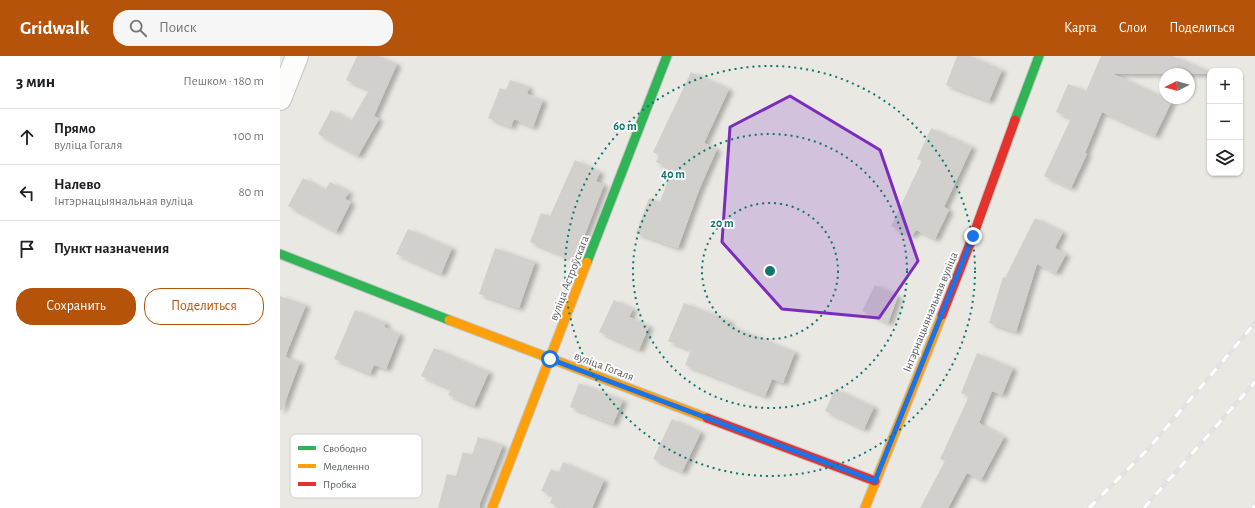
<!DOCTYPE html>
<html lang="ru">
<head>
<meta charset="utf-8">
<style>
	:root { --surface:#fff; --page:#f6f6f6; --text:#202124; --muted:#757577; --line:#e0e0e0; --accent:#b45309 }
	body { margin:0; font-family:"Alegreya Sans",sans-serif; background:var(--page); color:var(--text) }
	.controls { position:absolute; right:12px; top:12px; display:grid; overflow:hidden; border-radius:8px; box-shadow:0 1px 3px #0004 }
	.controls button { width:36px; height:36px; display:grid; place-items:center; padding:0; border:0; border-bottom:1px solid var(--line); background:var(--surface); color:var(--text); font:20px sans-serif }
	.compass { position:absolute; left:879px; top:12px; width:36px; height:36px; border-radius:50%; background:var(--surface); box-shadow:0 1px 3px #0004; rotate:265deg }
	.stop { position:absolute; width:12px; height:12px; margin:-9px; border:3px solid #1a73e8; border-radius:50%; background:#fff }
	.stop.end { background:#1a73e8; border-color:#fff; box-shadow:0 1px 4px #0008 }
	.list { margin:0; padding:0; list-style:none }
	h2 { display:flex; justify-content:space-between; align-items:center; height:52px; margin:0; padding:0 16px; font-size:17px }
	h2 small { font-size:13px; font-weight:400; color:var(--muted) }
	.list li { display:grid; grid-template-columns:26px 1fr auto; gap:12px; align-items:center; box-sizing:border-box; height:56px; padding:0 16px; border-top:1px solid var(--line) }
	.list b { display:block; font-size:15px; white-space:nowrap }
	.list p { margin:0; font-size:13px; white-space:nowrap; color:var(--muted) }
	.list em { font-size:13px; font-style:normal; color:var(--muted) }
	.actions { display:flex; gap:8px; padding:12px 16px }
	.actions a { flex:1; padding:9px 0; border:1px solid var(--accent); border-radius:16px; text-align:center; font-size:14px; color:var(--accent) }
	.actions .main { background:var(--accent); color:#fff }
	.icon { flex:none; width:22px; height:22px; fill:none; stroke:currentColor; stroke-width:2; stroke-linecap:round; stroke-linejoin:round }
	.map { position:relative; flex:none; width:975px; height:452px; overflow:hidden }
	header { display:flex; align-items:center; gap:24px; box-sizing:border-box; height:56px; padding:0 20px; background:var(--accent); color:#fff }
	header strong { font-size:19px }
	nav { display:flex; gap:22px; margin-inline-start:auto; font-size:14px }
	.search { width:280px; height:36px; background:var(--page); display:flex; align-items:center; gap:10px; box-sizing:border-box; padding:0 14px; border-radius:16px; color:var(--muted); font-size:15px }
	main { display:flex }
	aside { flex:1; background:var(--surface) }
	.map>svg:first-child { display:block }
	.building { fill:#d1d0cd; filter:url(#shadow) }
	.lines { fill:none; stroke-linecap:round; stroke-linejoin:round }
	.street-casing { stroke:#c5c5c4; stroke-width:24 }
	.fast-casing { stroke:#c6c6c5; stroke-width:11 }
	.slow-casing { stroke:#c6c6c5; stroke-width:11 }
	.jam-casing { stroke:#c6c6c5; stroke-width:11 }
	.street { stroke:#fcfcfb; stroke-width:22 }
	.fast { stroke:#30b455; stroke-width:9 }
	.slow { stroke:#ff9f0a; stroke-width:9 }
	.jam { stroke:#e5322d; stroke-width:9 }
	.rail-casing { stroke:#e2e2e1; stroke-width:4.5 }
	.rail { stroke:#fff; stroke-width:3; stroke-dasharray:9; stroke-linecap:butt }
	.route { stroke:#1a73e8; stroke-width:5 }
	.marked { fill:#7b2cbf; fill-opacity:0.2; stroke:#7b2cbf; stroke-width:3; stroke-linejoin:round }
	.ring { fill:none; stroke:#0f766e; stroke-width:2; stroke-dasharray:2 4 }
	.labels { text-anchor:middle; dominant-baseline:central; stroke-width:3.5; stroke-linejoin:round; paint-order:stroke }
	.street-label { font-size:12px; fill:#595c61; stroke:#fff }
	.key { fill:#fff; stroke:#cdced0; stroke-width:1 }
	.key-label { font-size:11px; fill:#595c61 }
	.centre { fill:#0f766e; stroke:#fff; stroke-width:2 }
	.ring-label { font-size:12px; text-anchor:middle; font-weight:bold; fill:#0f766e; stroke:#fff; stroke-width:3.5; stroke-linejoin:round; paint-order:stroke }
</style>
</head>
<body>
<header>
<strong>Gridwalk</strong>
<div class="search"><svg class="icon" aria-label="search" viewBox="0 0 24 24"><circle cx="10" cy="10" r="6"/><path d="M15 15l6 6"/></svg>Поиск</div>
<nav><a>Карта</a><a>Слои</a><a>Поделиться</a></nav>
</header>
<main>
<aside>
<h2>3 мин<small>Пешком · 180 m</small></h2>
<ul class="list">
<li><svg class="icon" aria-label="ahead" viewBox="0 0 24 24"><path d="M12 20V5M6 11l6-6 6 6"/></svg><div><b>Прямо</b><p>вуліца Гогаля</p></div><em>100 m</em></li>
<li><svg class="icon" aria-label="left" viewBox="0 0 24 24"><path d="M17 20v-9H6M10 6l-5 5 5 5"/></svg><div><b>Налево</b><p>Інтэрнацыянальная вуліца</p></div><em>80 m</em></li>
<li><svg class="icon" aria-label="arrive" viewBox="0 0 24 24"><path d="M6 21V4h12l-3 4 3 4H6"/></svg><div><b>Пункт назначения</b></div></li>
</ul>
<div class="actions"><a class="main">Сохранить</a><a>Поделиться</a></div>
</aside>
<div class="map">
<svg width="975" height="452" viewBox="0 0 975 452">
	<defs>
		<filter id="shadow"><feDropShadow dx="4.5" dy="2.5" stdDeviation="2" flood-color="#0004"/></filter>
	</defs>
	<rect width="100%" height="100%" fill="#e9e8e3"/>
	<g class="building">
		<polygon points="77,0 98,0 117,8 94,60 99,63 78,100 38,78 51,54 71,65 89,34 66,24"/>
		<polygon points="677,0 690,0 722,14 709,45 666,29"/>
		<polygon points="821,0 893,0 930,16 930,18 833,18 892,45 875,80 822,56 805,97 807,98 791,132 764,120 791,62 776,56 788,28 806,35"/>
		<polygon points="411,16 449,33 424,87 437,93 419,134 398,192 356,177 369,142 380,146 392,113 376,106 379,99 373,96"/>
		<polygon points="230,24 249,31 247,38 263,44 253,71 234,63 231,71 208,62 220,32 226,34"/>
		<polygon points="651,72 692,91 664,151 669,154 655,183 636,174 632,180 611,170 642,105 637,103"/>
		<polygon points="295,104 320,116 316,125 324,129 295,204 250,186 261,157 270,160"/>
		<polygon points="23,122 45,134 50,126 69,136 65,143 71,146 56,176 8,150"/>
		<polygon points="755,162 783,176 775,192 786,198 776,217 757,208 736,276 709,267 723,221 725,222"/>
		<polygon points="128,173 172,192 161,218 116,198"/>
		<polygon points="215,192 255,206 239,252 199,238"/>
		<polygon points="595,229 618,240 608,267 582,255"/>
		<polygon points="0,240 26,249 5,301 20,306 2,354 0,354"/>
		<polygon points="334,244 353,253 349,261 369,270 359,294 319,276"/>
		<polygon points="404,247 450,265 448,269 515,296 503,327 492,323 485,340 405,309 411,294 388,285"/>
		<polygon points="75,254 106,267 104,271 120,278 106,313 94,309 90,318 54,303"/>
		<polygon points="154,292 209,316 194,350 168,339 171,333 141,320"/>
		<polygon points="697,297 733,312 722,339 712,335 699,367 724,381 701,424 687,417 668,452 640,452 665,405 660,403 689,340 681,337"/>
		<polygon points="299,327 343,344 333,368 290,351"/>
		<polygon points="555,333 594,351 584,373 545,355"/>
		<polygon points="392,363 421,376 402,416 373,403"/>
		<polygon points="198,381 223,389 200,447 200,452 158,452 167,418 176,420 183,396 192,399"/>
		<polygon points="283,406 324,424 312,452 283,452 270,447 273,439 261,435 271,413 279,416"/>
	</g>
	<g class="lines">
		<defs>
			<polyline id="street" points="0,43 17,0"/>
			<g id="fast">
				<polyline points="735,64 759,0"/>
				<polyline points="0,198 169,264"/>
				<polyline points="307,206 387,0"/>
			</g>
			<g id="slow">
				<polyline points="169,264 427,362"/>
				<polyline points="212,452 307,206"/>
				<polyline points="585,452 662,259"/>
			</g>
			<g id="jam">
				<polyline points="662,259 693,180 735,64"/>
				<polyline points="427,362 595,425"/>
			</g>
		</defs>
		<use href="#street" class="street-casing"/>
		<use href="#fast" class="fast-casing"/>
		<use href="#slow" class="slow-casing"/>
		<use href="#jam" class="jam-casing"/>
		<use href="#street" class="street"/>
		<use href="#fast" class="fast"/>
		<use href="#slow" class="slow"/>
		<use href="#jam" class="jam"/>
		<defs>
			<g id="rail">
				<polyline points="809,452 869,392 975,267"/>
				<polyline points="864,452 975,326"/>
				<polyline points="973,452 975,449"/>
			</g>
		</defs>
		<use href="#rail" class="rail-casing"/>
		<use href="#rail" class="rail"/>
	</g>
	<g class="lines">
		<polyline class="route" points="270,303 595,425 693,180"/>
	</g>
	<path class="marked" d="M 510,40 L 600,94 L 638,205 L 599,262 L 502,253 L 442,186 L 450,71 Z"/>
	<g class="ring">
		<circle cx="490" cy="215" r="68"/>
		<circle cx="490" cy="215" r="137"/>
		<circle cx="490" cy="215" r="205"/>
	</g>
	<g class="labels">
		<g class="street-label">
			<text transform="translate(289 222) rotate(-69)">вуліца Астроўскага</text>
			<text transform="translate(650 256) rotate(-68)">Інтэрнацыянальная вуліца</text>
			<text transform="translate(324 310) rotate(21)">вуліца Гогаля</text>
		</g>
	</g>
	<rect x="10" y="378" width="132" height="64" rx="6" class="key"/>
	<rect x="18" y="390" width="18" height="4" fill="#30b455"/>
	<rect x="18" y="408" width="18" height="4" fill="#ff9f0a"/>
	<rect x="18" y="426" width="18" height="4" fill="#e5322d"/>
	<g class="key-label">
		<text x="43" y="396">Свободно</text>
		<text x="43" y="414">Медленно</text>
		<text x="43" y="432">Пробка</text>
	</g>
	<circle cx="490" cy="215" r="6" class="centre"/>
	<g class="ring-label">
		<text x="345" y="74">60 m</text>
		<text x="393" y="122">40 m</text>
		<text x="442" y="171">20 m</text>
	</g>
</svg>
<div class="controls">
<button>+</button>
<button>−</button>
<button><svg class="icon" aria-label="layers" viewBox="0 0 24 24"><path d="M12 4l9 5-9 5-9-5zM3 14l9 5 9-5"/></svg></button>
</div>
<svg class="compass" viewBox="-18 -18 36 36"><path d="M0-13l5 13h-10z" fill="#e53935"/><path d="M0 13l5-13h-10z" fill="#757577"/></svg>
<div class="stop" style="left:270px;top:303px"></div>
<div class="stop end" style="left:693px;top:180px"></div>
</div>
</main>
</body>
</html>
